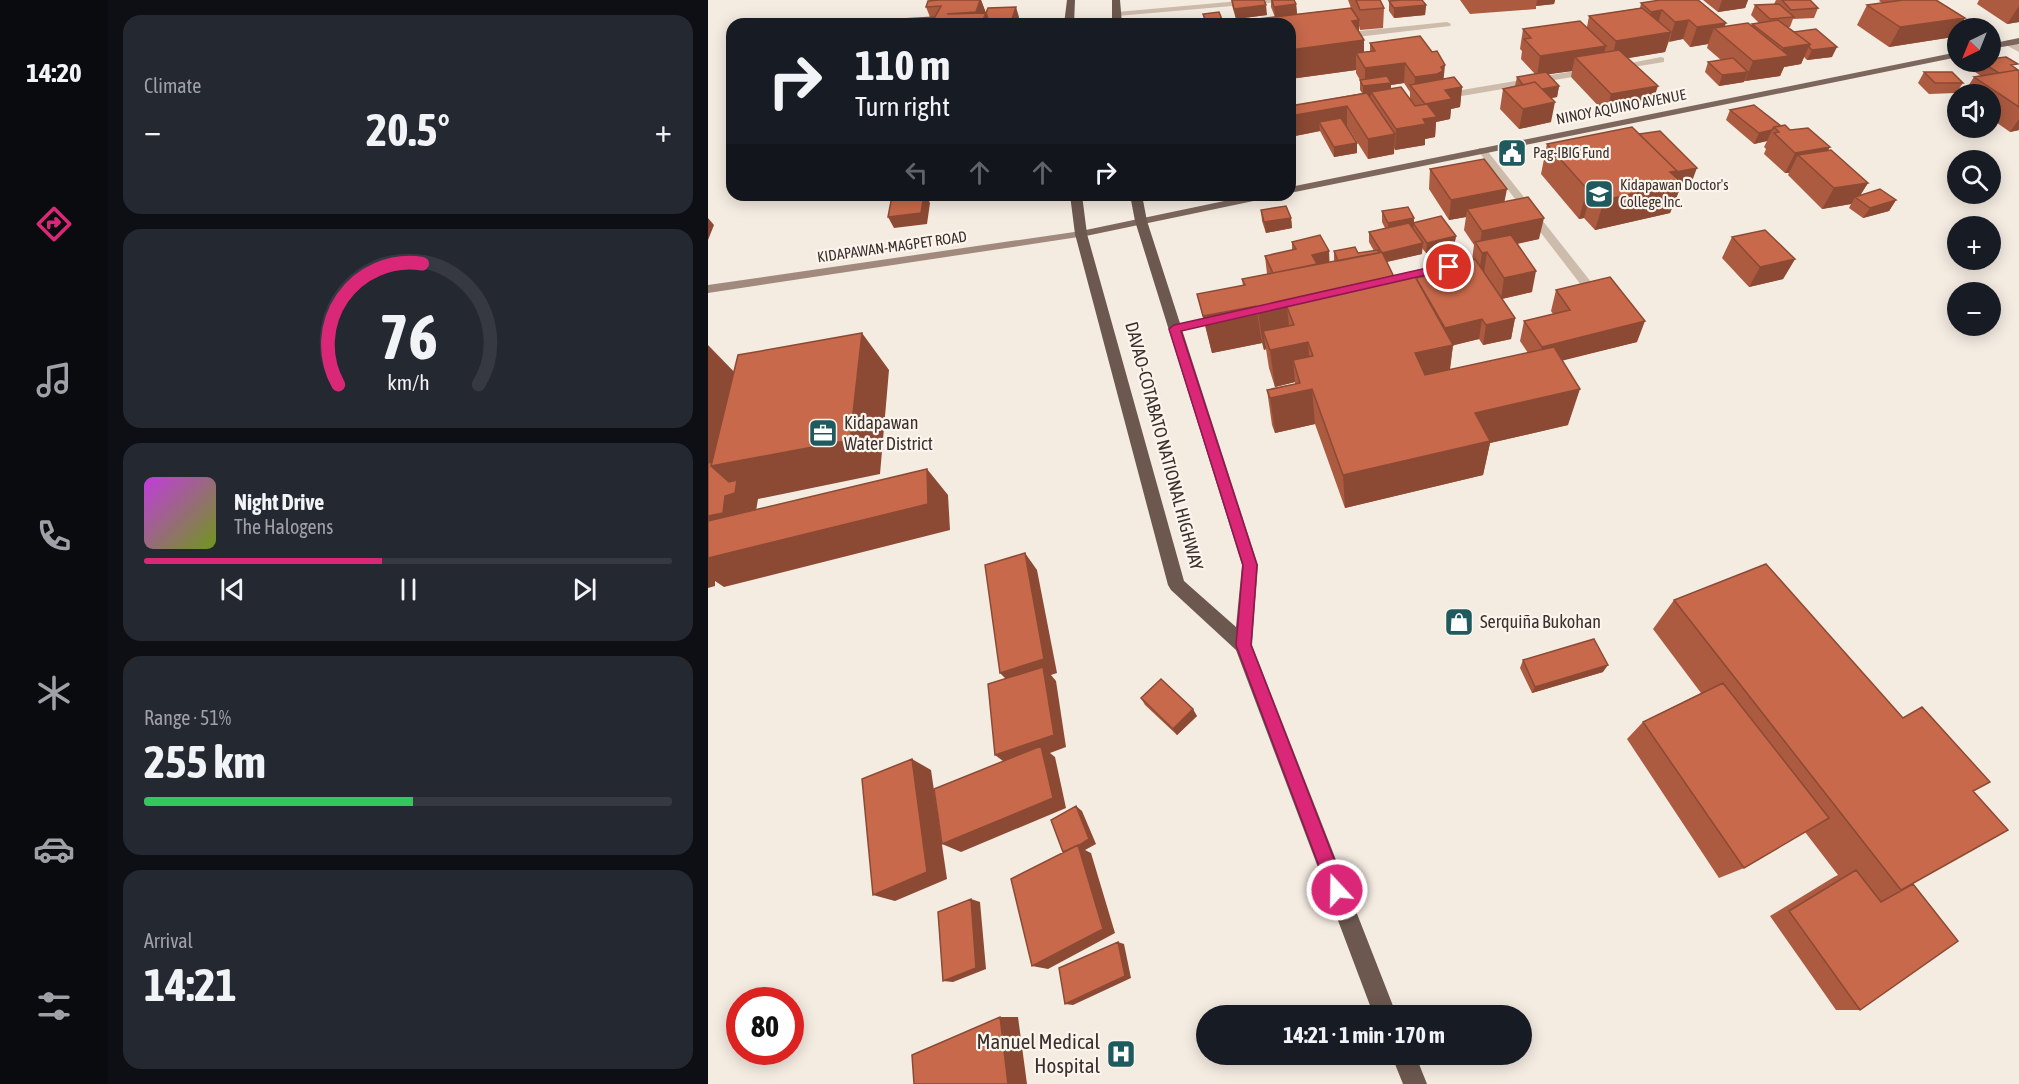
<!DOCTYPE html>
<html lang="en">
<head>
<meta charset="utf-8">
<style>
  :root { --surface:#171b24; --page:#242831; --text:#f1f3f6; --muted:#9ea1a6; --line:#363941; --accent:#db2777 }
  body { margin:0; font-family:"Asap Condensed",sans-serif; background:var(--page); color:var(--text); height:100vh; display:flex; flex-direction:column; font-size:22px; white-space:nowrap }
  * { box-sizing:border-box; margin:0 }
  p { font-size:20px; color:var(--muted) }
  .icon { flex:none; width:33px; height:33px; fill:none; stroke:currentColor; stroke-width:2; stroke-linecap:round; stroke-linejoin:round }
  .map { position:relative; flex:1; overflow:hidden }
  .details { display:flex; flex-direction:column; gap:15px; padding:15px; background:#0d0f14; width:600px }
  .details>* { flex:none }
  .hud { position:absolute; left:18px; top:18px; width:570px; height:183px; border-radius:18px; box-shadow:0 3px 15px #0003; background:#171b24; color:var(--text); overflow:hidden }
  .needle { width:39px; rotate:223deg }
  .fabs { position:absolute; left:1239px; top:18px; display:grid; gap:12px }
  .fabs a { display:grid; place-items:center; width:54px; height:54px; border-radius:50%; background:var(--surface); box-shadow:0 3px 15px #0003; font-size:30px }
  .speed { position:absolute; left:18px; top:987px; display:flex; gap:12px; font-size:30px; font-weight:700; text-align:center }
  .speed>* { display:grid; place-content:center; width:78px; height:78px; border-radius:50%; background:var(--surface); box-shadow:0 3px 15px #0003; line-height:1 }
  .speed .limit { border:9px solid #d22; background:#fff; color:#111 }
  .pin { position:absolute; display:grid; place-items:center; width:51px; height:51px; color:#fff; margin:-26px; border:3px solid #fff; border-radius:50%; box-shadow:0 2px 6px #0007 }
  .me { position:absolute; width:66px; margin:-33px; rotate:339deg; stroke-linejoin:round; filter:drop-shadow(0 0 4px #0008) }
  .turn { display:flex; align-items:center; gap:21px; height:126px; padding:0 30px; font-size:27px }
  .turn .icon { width:78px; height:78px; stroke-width:2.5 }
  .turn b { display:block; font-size:42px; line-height:51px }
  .lanes { display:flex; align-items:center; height:57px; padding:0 30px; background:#0003; justify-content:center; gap:30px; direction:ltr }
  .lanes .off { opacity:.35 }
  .big { font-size:45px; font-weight:700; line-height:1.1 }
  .details .tile { flex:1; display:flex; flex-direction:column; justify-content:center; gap:9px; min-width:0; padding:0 21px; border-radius:18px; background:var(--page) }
  .details .dial { align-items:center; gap:0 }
  .dial svg { height:156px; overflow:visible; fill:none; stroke:var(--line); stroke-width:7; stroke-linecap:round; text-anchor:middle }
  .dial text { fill:var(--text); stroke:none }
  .song { display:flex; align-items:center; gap:18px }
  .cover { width:72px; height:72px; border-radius:9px; background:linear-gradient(135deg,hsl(290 70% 55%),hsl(80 70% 35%)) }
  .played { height:6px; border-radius:3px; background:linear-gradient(90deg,var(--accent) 45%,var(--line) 45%) }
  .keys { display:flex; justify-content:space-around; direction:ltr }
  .heat { display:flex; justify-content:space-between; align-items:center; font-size:33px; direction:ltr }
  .charge { height:9px; border-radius:4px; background:linear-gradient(90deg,#34c759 51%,var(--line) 0) }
  .trip { position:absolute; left:488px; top:1005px; width:336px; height:60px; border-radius:30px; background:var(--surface); box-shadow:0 3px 15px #0003; font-weight:700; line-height:60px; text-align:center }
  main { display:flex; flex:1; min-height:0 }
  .tab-bar { display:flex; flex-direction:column; width:108px; justify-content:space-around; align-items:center; background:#090b0e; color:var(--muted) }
  .tab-bar .icon { width:42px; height:42px }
  .tab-bar .active { color:var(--accent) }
  .tab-bar b { font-size:27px; color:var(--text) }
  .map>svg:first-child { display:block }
</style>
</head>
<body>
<main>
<nav class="tab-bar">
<b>14:20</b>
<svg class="icon active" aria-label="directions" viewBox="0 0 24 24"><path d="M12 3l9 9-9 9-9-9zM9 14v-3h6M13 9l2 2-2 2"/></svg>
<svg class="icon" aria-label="music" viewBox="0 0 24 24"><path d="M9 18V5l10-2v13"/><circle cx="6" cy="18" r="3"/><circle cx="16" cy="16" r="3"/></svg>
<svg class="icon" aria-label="phone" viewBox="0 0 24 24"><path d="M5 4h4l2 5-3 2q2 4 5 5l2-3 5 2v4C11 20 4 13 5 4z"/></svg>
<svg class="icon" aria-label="climate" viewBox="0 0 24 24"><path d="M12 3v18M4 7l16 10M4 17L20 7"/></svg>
<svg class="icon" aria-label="car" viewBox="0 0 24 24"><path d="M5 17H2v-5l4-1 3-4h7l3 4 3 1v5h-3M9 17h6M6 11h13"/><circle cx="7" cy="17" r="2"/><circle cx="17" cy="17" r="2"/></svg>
<svg class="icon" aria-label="filters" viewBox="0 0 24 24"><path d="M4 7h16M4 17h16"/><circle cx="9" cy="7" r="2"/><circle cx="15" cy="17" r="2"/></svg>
</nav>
<section class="details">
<div class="tile"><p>Climate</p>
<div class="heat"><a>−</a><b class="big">20.5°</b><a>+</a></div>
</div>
<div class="tile dial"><svg viewBox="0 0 100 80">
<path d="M14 69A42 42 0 1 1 86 69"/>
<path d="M14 69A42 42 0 0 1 57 7" stroke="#db2777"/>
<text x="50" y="56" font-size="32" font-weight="700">76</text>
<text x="50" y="72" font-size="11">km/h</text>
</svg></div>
<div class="tile">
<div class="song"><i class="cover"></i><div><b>Night Drive</b><p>The Halogens</p></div></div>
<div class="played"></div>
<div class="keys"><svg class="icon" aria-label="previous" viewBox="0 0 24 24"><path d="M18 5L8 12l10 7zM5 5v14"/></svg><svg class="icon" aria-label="pause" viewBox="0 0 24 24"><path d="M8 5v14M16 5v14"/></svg><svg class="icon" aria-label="next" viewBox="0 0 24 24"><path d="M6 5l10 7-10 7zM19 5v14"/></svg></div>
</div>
<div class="tile"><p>Range · 51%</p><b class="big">255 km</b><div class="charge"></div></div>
<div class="tile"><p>Arrival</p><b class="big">14:21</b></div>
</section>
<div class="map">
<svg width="1311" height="1084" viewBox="0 0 1311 1084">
  <rect width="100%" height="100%" fill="#f4ebe1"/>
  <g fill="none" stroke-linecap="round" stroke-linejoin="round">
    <!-- service -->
    <path fill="#cdbbac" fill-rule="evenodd" d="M739 22 743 24 742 26 632 39 628 36 632 33Z
      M1301 40 1311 45V52L1298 45V41Z"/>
    <!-- minor -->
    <path fill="#cdbbac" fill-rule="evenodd" d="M543 0H574L570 2 409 16 405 14 409 12Z
      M953 57 956 58V62L907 70 903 67Z
      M884 68 888 71 887 73 736 99 731 96 736 93Z
      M771 148H777L891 292V298H883L771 152Z
      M740 263 746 267 744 270 668 287 662 283 668 279Z
      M513 314 517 315V321L467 333 461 329 463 326Z"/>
    <!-- secondary -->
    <path fill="#a18a7d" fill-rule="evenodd" d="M373 231 377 232V236L0 293V285Z"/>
    <!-- primary -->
    <path fill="#7d675c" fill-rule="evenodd" d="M1311 38V44L1282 49V44Z
      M1250 52V57L582 193V187Z
      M545 195H565L560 198 373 237 368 234 373 231Z"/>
    <!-- trunk -->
    <path fill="#6c584f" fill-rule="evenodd" d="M359 0H367L366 24H356Z
      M404 0H412L414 24H404Z
      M362 195H374L379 234 476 581 528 627 534 565 427 221 422 195H434L439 221 550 565 544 645 689 1016H666L528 650 463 590 460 585 367 234Z
      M683 1054H707L719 1084H695Z"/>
  </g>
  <!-- wall -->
  <path fill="#ac5a40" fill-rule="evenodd" d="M231 0H273L278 13 311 17 309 24H191L222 17 218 7Z
    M523 0 559 15 528 19 525 9Z
    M563 0H586L588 4 589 14 643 8 640 0H672L676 8 675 28 652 30 651 26V31L656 40V52L662 51V43L754 87 752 107 743 109 742 119 728 122 727 137 717 139V145L687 150 686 148V154L660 159 639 126 649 143V153L626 157 612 131 582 137V106L654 93 652 90V80L648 73V70L582 79V24H497L495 14 515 23 567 17 563 7ZM696 83 702 92V99L683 89V85Z
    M752 0H847L846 4 828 6V9L762 14Z
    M995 0H1040L1037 8 1010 12Z
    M1068 0H1102L1110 8 1106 18 1085 19 1082 27H1080L1124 57 1099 60 1096 57 1093 64 1076 67 1072 76 1037 81H1036V82L1011 86 997 72 1000 62 1013 60 999 48 1000 44 982 47 975 39 961 41 957 52 920 58 943 106 898 114 863 77 864 71 839 74 851 86 849 97 843 98V122L811 129 792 109 795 89 807 86 809 77 827 74 813 59 814 51 812 49 815 29 879 27 881 16 932 8 933 3 1016 26H1043L1044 24 1051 23 1043 15 1047 5 1066 4Z
    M1172 0H1228L1250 28V30L1245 37 1181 47 1149 25 1159 5 1174 3 1171 1Z
    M1271 0H1311V22L1299 24 1269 4Z
    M681 1 718 5 717 15 686 18 681 11Z
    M1269 62H1282L1307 67 1311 70V130L1302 132 1282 118V94H1255L1266 77 1273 76 1264 70Z
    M1216 72 1255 83 1248 93 1221 94 1210 83Z
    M1022 110 1073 126 1120 150 1160 183 1152 195 1188 200 1181 211 1155 218 1141 208 1143 204 1114 209 1080 175 1081 173H1077L1056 154 1058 149 1056 147 1059 141 1046 144 1018 120Z
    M839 144 981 189 971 191 962 213 887 230 876 218 871 219 833 174Z
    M722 169 796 202 831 239 809 244 824 292 794 299 807 318 803 339 775 345 771 339 745 345 742 370 820 353 812 341 816 321 845 314 843 311 848 290 929 342 854 360 860 425 782 443 775 475 637 508 607 424 567 433 564 425 559 390 587 384V382L567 387 561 368 558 349 556 350 554 343 504 353 489 294 535 286 534 279 559 274 557 256 584 250V242L621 262 626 261V251L650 253 666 251 661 242V232L677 228 674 222V211L706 218V223L748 236 746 246 718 253 714 248V254L679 262 687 279 708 278 739 271 740 265 764 260 766 245 756 230 758 217 741 220 721 189Z
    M553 210 583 218 584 228 558 233 554 221Z
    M1024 237 1087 259 1075 279 1041 287 1014 258Z
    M966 600 1195 718 1265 791 1205 884 1152 1010H1128L1062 916 1126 877 1130 875 1097 832 1036 868 1011 878 919 739 935 722 993 693 945 629Z
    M815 660 895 672 824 693 812 668Z
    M433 698 489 716 469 735 437 705Z"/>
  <!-- shaded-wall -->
  <path fill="#8c4a34" d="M272 0H273L282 24H243L239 14Z
    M829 0H847L846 4 828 6Z
    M1014 0H1040L1037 8 1010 12Z
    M588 4 589 14 567 17 566 7Z
    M558 5 559 15 528 19 526 9Z
    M718 5 717 15 686 18V8Z
    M1311 6V22L1299 24Z
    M308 7 311 17 309 24H306L304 19Z
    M954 10 948 30 938 31 943 12Z
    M1257 18 1245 37 1181 47 1192 27Z
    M651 20V41L656 40V67L648 53V70L582 79V50L644 21Z
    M981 20 975 39 961 42 967 22Z
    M1018 23 1014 34 1006 28 1000 44 982 47 989 27Z
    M963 32 957 52 903 61 908 41Z
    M1102 44 1093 64 1076 67 1072 76 1037 81 1045 61 1071 57 1075 48Z
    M898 46 893 66 867 57 864 71 829 76 832 56Z
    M1129 47 1124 57 1099 60 1104 50Z
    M697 63 696 83 683 85 682 93 663 92V96L655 97V86H657V68Z
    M737 65 735 85 706 90 707 77Z
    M1040 72 1036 82 1011 86 1014 75Z
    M851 86 849 97 820 102 822 91Z
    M950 86 943 106 898 114 903 94Z
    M754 87 752 107 743 109 742 119 728 122 727 137 717 139V145L687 150 688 129 717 104 737 90Z
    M847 102 843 122 811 129 815 109Z
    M639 106V126L611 122 612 131 582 137V116Z
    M1311 119V130L1302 132Z
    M1064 130 1059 141 1046 144 1051 133Z
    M687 134 686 154 660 159V139Z
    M649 143V153L626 157V147Z
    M1122 147 1111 168 1090 155 1081 173H1077L1087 153Z
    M989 168 981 189 971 191 962 213 887 230 896 200 962 172Z
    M1160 183 1150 199 1147 197 1143 204 1114 209 1126 188Z
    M884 188 876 218 871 219 879 189Z
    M799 189 795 209H759L758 217 741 220 743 200Z
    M216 195H218L222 203 219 224 186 228 180 217Z
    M1188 200 1181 211 1155 218 1162 208Z
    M0 218 6 225 0 240Z
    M583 218 584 228 558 233 556 222Z
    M706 218 705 229 680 233V223Z
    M836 218 831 239 773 251 771 249 774 231Z
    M748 236 746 246 718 253 719 243Z
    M715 243 714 254 673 263 674 253Z
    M621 251 622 272 611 275 604 255Z
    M779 252 776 273H771L774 253Z
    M1087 259 1075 279 1041 287 1052 267Z
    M828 271 824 292 793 299 796 278Z
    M548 306 554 343 504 353 495 316Z
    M579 307 583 344 555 331 558 349 556 350 550 313Z
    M807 318 803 339 775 345 778 325Z
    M774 319 771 339 743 346 745 345 740 382 704 390 707 353 735 348 737 328Z
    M937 321 929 342 829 367 834 347Z
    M154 333 181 370 172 474 50 499 48 511 219 469 240 495 242 530 16 587 7 581V586L0 588V345L34 380Z
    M600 342 603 379 585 360 587 382 567 387 562 350Z
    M604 389 607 424 567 433 562 398Z
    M872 389 860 425 782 443 775 475 637 508 635 475 767 413Z
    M317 553 329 570 349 673 343 675 348 681 358 747 342 753 347 757 358 808 253 852 234 844 303 767 287 755 306 687 292 673Z
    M900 665 895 672 824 693 827 687Z
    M485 709 489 716 469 735 465 729Z
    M204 759 223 770 239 879 187 901 165 895Z
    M368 806 374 811 388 844 377 850 383 853 407 933 340 969 324 966Z
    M263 899 272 902 278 969 245 982 235 981Z
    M410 942 416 944 423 978 365 1005 357 1004Z
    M292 1017H310L319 1084H300Z"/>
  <!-- building -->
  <path fill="#c8694b" stroke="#8c4a34" stroke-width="1.5" d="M231 0H272L268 12 239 14 278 13 273 24H223L233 6 218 7 220 1Z
    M524 0H556L558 5 526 9Z
    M564 0H586L588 4 566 7Z
    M648 0H672L676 8 652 10Z
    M694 0H714L718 5 686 8 681 1Z
    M952 0H990L1018 23 989 27 981 20 967 22 954 10 943 12 933 3Z
    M1074 0H1102L1110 8 1083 10Z
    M1195 0H1228L1257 18 1192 27 1159 5Z
    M1071 4 1086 17 1062 19 1047 5Z
    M308 7 304 19 281 21 278 13 280 8Z
    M643 8 651 20 644 21 656 40 582 50V24H508Z
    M934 8 963 32 908 41 881 16Z
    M511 12 515 22 499 24 495 14Z
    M227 17 223 24H191L194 19Z
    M1070 20 1102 44 1075 48 1044 24Z
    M872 21 898 46 832 56 816 39 823 38 815 29Z
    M1040 23 1081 56 1045 61 1006 28Z
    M1108 29 1129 47 1104 50 1101 47 1102 44 1086 32Z
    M712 36 724 52 729 51 737 65 733 67 735 71 729 74 707 77 697 63 657 68 648 53 667 51 662 43Z
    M911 50 950 86 903 94 867 57Z
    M1298 57 1310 64 1303 65 1311 71 1309 70 1291 73 1273 62H1282V59Z
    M1025 58 1040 72 1014 75 1000 62Z
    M1309 70 1311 71V107L1266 77Z
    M838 72 851 86 834 89 827 82 815 85 809 77Z
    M1216 72H1244L1255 83H1227Z
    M679 76 683 83 655 86 652 80Z
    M746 77 754 87 737 90 744 99 717 104 702 85Z
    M827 82 847 102 815 109 795 89Z
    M693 87 707 106 719 104 729 117 715 119 718 124 688 129 663 92Z
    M659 93 687 134 660 139 639 106 582 116V106Z
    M1046 105 1073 126 1066 127 1064 130 1051 133 1022 110Z
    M633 118 649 143 626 147 611 122Z
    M1077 125 1082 130 1100 128 1122 147 1087 153 1066 133 1071 132 1066 127Z
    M924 127 969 171 962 172 974 183 896 200 884 188 879 189 839 144Z
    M952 131 989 168 968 172 969 171 931 134Z
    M1123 150 1160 183 1126 188 1090 155Z
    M776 159 799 189 743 200 722 169Z
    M1172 189 1188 200 1162 208 1147 197Z
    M192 195H216L213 213 180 217 184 196Z
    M820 197 836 218 774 231 759 209Z
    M578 206 583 218 556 222 553 210Z
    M700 207 706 218 680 223 674 211Z
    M733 216 748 236 719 243 705 223Z
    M701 223 715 243 674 253 661 232Z
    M1057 230 1087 259 1052 267 1024 237Z
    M612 235 621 251 604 255 609 264 565 273 557 256 588 249 584 242Z
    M803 235 828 271 796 278 779 252 774 253 767 242Z
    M647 247 650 253 670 250 671 253 630 261 626 251Z
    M674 252 687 279 706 275 745 345 707 353 717 375 846 347 872 389 767 413 782 441 635 475 604 389 562 398 559 390 592 383 585 360 605 356 600 342 562 350 555 331 586 325 579 307 550 313 548 306 495 316 489 294 537 285 534 279Z
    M767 259 807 318 778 325 774 319 737 328 708 278 743 271 740 265Z
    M902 277 937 321 834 347 816 321 862 310 848 290Z
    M154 333 142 440 3 466 30 355Z
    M4 462 3 466 21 482 29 480 27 493 17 496 15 513 0 516V463Z
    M219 469 220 504 0 558V521Z
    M317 553 336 659 292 673 277 565Z
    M1058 564 1195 718 1214 707 1282 782 1265 791 1300 830 1193 890 966 600Z
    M886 639 900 665 827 687 815 660Z
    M335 667 346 735 287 755 280 684Z
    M453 679 485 709 465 729 433 698Z
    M1015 683 1121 818 1036 868 935 722Z
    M333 746 345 798 234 844 226 789Z
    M204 759 219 872 165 895 154 779Z
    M368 806 381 839 370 846V845L355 852 343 820Z
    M370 845 395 929 324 966 303 879Z
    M1148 870 1173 902 1205 884 1250 941 1152 1010 1081 911Z
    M263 899 268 968 235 981 230 912Z
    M410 942 417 976 357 1004 351 968Z
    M292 1017 300 1084H206L204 1055Z"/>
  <!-- route -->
  <path fill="#db2777" stroke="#8e194d" stroke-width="1.5" d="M741 263 746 267 744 269 473 331 549 565 543 645 638 890 635 896 629 898 623 896 620 890 528 645 535 565 461 329 466 325Z"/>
  <!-- icons -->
  <defs>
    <g id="civic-square" transform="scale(1.5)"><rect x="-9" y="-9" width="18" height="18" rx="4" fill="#1f5a5e" stroke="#fbf5ee"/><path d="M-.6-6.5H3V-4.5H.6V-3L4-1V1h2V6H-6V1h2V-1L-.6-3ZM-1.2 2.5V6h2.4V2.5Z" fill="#fff"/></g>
    <g id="university-square" transform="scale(1.5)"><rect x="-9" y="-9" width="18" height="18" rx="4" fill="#1f5a5e" stroke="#fbf5ee"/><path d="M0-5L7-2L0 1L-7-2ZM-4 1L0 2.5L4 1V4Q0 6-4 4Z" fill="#fff"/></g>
    <g id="office-square" transform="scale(1.5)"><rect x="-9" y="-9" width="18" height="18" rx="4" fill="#1f5a5e" stroke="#fbf5ee"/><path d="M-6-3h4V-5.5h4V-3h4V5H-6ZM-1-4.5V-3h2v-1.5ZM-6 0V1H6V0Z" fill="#fff"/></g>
    <g id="shop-square" transform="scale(1.5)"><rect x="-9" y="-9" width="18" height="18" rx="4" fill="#1f5a5e" stroke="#fbf5ee"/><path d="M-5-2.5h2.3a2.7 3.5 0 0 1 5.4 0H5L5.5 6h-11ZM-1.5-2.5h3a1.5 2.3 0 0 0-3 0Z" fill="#fff"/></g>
    <g id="hospital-square" transform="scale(1.5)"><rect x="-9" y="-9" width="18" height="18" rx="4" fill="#1f5a5e" stroke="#fbf5ee"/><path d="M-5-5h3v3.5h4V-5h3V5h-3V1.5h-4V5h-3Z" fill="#fff"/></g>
  </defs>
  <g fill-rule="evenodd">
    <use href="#civic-square" x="804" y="153"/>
    <use href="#university-square" x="891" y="194"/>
    <use href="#office-square" x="115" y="433"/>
    <use href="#shop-square" x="751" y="622"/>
    <use href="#hospital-square" x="413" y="1054"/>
  </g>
  <g text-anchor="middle" stroke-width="4.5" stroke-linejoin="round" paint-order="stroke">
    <!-- far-street labels -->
    <g font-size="15" fill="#3b302b" stroke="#fbf5ee">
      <text transform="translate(913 107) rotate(-11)" y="5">NINOY AQUINO AVENUE</text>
      <text transform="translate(184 247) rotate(-8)" y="5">KIDAPAWAN-MAGPET ROAD</text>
    </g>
    <!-- far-poi labels -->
    <g font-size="15" fill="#3b302b" stroke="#fbf5ee" text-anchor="start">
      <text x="825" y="158">Pag-IBIG Fund</text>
      <text x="912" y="190">Kidapawan Doctor's<tspan x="912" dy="17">College Inc.</tspan></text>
    </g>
    <!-- poi labels -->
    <g font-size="18" fill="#3b302b" stroke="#fbf5ee" text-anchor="start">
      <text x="136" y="429">Kidapawan<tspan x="136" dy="21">Water District</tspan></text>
      <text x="772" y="628">Serquiña Bukohan</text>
    </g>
    <!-- street labels -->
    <g font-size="18" fill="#3b302b" stroke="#fbf5ee">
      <text transform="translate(456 446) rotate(75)" y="6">DAVAO-COTABATO NATIONAL HIGHWAY</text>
    </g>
    <!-- near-poi labels -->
    <g font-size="21" fill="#3b302b" stroke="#fbf5ee" text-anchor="end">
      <text x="392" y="1049">Manuel Medical<tspan x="392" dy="24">Hospital</tspan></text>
    </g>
  </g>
</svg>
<div class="fabs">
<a><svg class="needle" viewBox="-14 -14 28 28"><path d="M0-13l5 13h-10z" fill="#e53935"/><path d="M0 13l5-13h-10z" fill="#9ea1a6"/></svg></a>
<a><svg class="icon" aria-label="sound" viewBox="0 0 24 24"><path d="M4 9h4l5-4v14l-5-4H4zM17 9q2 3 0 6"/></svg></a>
<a><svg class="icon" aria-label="search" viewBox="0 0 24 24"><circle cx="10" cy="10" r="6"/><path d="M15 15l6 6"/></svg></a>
<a>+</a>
<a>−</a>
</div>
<div class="speed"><div class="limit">80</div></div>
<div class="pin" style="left:741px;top:267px;background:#d93025"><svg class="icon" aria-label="arrive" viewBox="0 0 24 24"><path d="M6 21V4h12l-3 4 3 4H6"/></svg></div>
<svg class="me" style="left:629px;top:890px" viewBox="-20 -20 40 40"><circle r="17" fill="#db2777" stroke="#fff" stroke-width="3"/><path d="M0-11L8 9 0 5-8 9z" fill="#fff"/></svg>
<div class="trip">14:21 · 1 min · 170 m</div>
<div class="hud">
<div class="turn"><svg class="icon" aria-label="right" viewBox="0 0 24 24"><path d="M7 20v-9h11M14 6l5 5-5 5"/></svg><div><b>110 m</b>Turn right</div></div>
<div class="lanes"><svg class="icon off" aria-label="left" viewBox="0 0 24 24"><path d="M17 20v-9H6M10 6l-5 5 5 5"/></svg><svg class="icon off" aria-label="ahead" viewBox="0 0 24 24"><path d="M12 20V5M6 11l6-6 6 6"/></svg><svg class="icon off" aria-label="ahead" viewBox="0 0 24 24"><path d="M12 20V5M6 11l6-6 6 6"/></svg><svg class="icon" aria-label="right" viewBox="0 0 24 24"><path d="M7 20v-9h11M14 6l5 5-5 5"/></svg></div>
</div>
</div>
</main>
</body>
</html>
